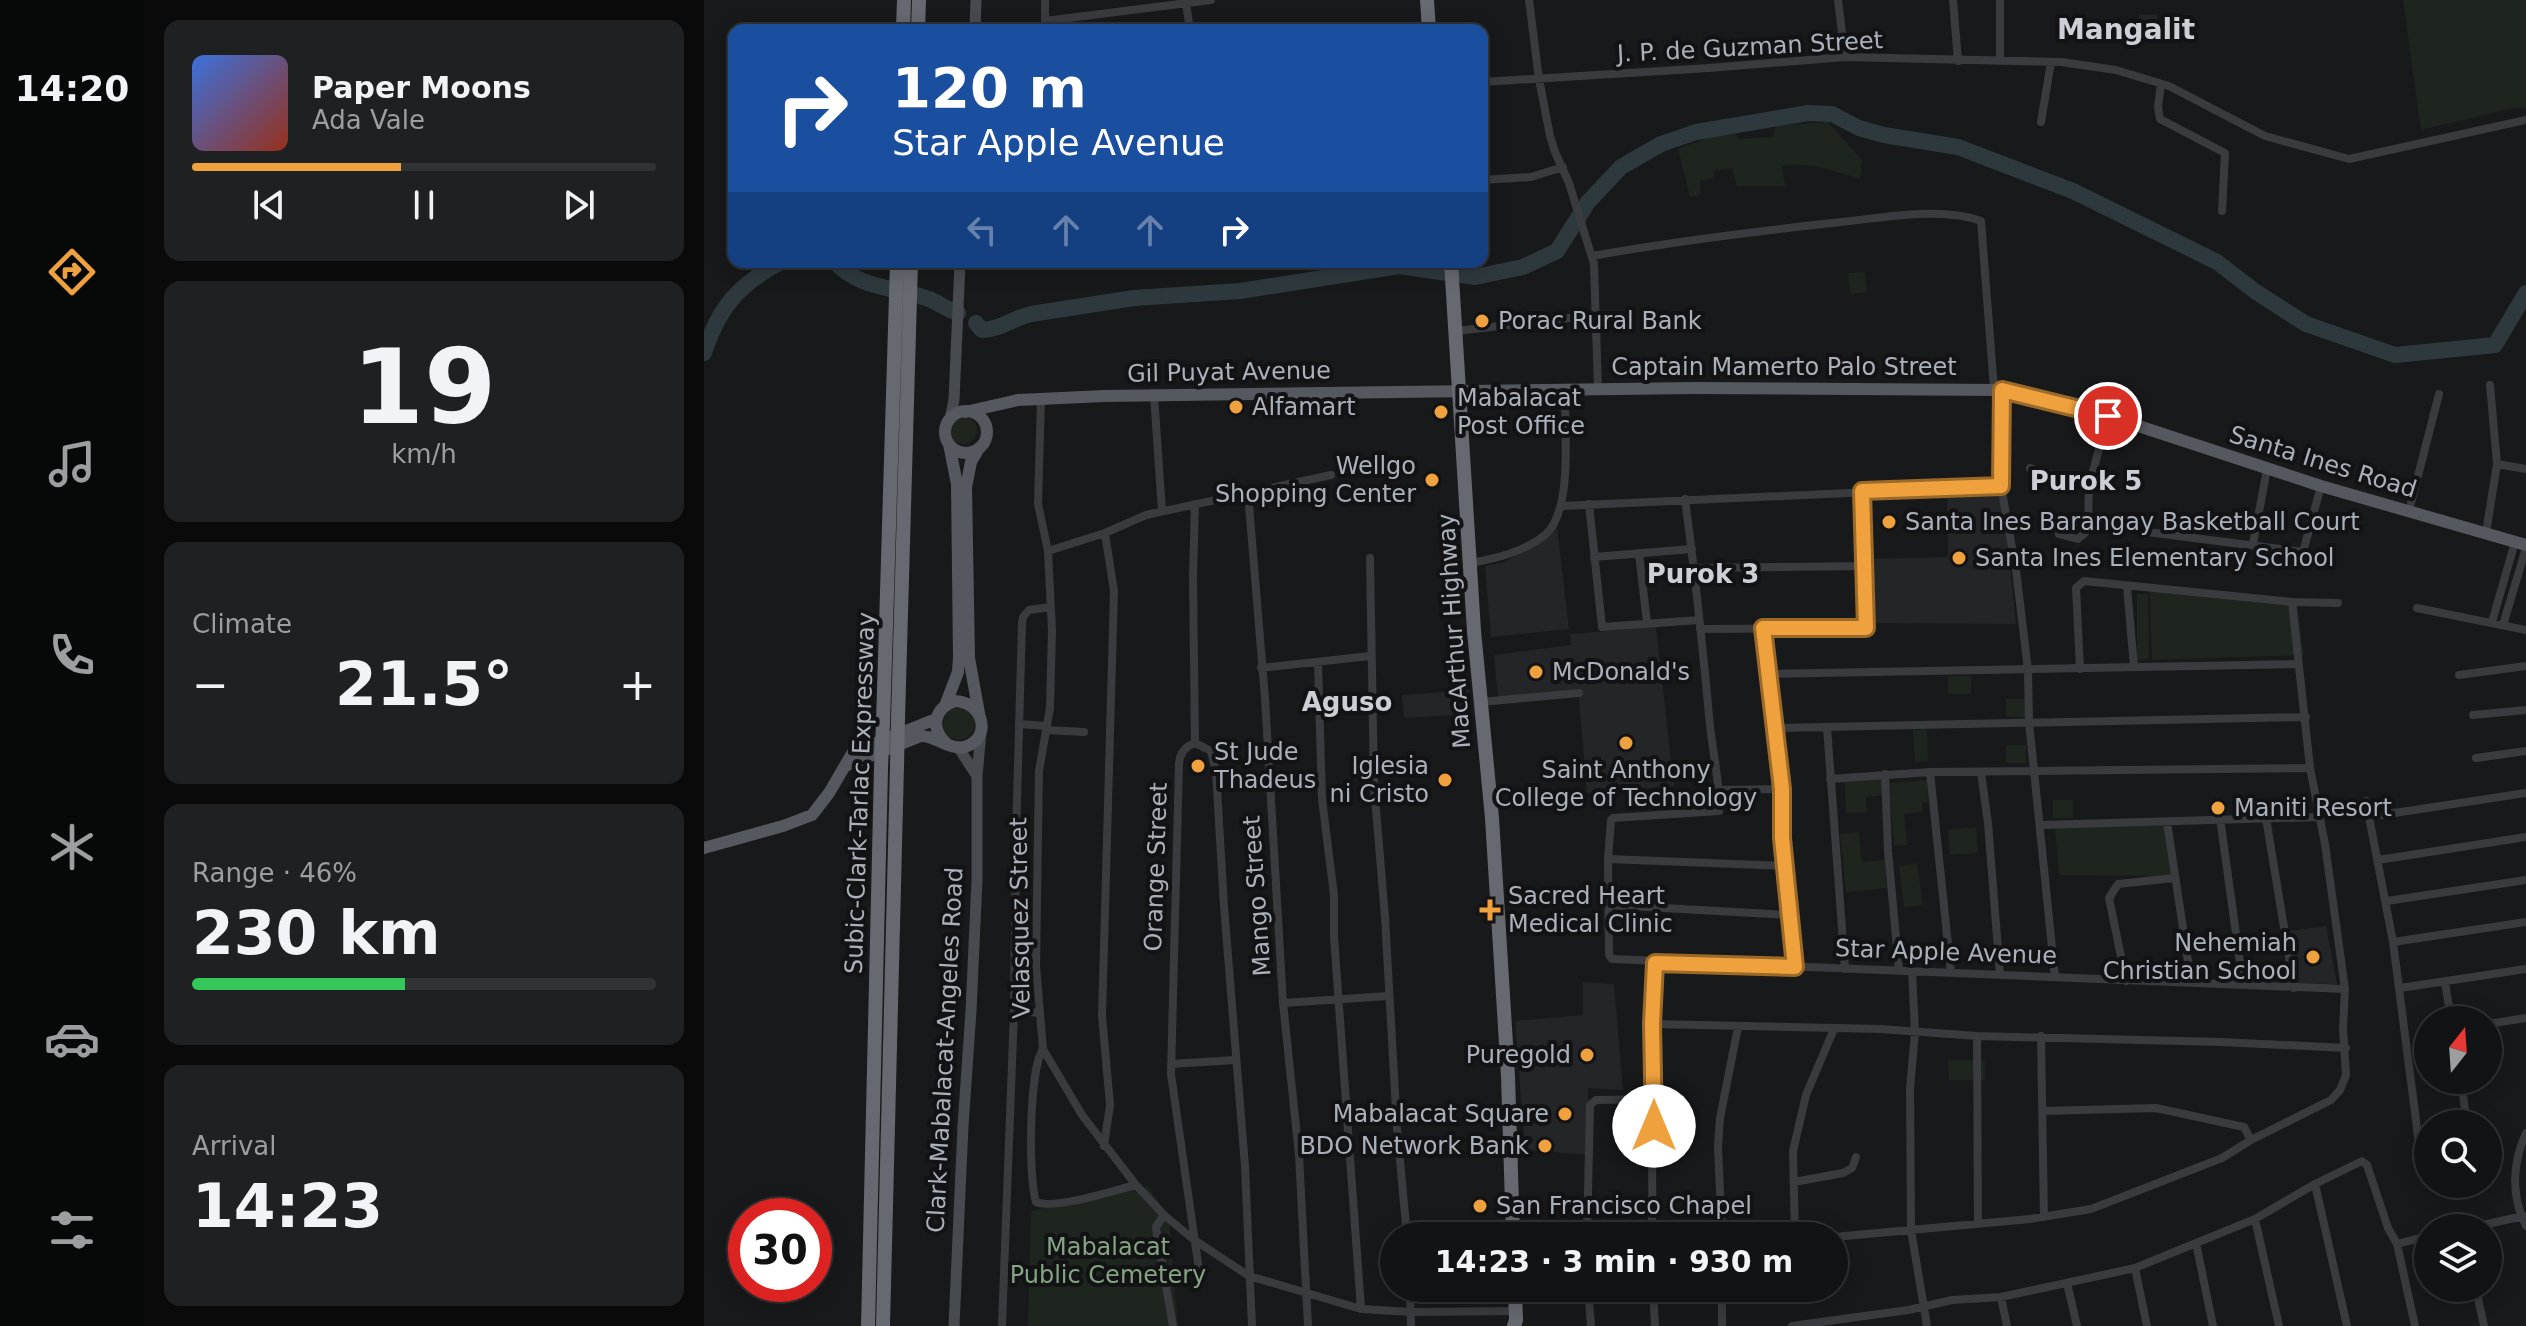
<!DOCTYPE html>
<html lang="en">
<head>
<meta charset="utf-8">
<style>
  :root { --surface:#121314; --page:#1f2022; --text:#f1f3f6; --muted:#9c9ea0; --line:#313234; --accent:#eea13d }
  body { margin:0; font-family:"DejaVu Sans",sans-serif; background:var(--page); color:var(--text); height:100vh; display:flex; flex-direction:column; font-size:30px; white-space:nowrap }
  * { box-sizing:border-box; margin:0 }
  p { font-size:26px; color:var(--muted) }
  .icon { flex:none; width:44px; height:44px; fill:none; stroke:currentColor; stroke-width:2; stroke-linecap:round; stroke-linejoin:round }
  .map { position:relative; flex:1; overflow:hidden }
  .drawer { display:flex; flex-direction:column; gap:20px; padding:20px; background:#0a0a0b; width:560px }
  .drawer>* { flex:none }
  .hud { position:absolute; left:24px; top:24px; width:760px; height:244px; border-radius:16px; box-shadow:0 4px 20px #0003,0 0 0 2px var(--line); background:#1a4fa0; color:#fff; overflow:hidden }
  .needle { width:52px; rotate:17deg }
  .buttons { position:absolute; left:1710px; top:1006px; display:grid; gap:16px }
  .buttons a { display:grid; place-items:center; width:88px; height:88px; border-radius:50%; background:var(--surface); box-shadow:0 4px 20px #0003,0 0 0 2px var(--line); font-size:40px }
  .speed { position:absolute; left:24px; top:1198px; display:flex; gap:16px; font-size:40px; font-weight:700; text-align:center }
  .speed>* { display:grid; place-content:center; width:104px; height:104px; border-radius:50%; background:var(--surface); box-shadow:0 4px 20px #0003,0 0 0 2px var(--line); line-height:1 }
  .speed .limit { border:12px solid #d22; background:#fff; color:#111 }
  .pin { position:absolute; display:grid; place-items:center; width:68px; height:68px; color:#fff; margin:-34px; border:4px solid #fff; border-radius:50%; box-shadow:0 2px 8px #0007 }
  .me { position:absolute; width:88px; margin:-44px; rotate:0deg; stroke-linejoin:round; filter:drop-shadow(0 0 6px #0008) }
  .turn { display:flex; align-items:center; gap:28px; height:168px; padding:0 32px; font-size:36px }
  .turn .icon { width:104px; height:104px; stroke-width:2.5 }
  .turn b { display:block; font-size:56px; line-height:68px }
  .lanes { display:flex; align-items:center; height:76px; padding:0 32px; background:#0003; justify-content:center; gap:40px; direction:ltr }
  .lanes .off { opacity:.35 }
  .big { font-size:60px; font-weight:700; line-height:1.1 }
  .drawer .widget { flex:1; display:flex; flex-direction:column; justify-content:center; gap:12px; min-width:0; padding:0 28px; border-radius:16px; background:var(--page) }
  .drawer .dial { align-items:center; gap:0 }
  .dial b { font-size:104px; line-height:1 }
  .song { display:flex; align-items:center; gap:24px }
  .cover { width:96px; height:96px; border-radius:12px; background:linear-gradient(135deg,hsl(220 70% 55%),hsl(10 70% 35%)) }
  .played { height:8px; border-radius:4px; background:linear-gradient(90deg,var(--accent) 45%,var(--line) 45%) }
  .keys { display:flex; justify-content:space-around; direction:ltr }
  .heat { display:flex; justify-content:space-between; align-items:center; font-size:44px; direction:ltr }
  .charge { height:12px; border-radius:6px; background:linear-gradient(90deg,#34c759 46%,var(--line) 0) }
  .trip { position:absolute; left:676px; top:1222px; width:468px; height:80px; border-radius:40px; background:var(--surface); box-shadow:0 4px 20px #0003,0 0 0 2px var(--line); font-weight:700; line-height:80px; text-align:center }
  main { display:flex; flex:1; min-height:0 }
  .menu { display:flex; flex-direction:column; width:144px; justify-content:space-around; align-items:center; background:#070808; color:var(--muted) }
  .menu .icon { width:56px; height:56px }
  .menu .current { color:var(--accent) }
  .menu b { font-size:36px; color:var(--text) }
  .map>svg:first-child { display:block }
</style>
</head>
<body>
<main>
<nav class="menu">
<b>14:20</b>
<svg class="icon current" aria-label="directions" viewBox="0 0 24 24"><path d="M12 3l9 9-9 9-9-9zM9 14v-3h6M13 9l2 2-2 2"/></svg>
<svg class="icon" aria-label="music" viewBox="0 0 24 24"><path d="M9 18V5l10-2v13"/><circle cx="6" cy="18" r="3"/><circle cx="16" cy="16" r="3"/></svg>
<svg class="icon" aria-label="phone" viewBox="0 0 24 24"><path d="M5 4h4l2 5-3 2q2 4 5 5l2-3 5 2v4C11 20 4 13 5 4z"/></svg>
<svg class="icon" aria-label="climate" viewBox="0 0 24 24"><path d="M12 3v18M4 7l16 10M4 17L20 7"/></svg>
<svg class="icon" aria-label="car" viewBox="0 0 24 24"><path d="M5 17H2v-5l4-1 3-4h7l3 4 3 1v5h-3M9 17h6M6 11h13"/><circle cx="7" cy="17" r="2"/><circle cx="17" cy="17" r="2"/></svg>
<svg class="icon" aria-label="filters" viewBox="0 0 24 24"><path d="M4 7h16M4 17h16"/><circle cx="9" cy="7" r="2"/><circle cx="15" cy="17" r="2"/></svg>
</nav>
<section class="drawer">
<div class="widget">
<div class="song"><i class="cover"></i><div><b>Paper Moons</b><p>Ada Vale</p></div></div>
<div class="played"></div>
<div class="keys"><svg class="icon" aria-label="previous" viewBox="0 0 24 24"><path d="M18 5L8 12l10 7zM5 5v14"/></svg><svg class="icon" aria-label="pause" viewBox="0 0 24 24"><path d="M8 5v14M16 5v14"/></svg><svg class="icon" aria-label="next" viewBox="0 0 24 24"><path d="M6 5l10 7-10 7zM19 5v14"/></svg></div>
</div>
<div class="widget dial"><b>19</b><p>km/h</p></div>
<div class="widget"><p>Climate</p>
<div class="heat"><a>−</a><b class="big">21.5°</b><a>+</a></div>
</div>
<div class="widget"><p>Range · 46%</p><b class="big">230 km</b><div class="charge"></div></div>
<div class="widget"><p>Arrival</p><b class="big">14:23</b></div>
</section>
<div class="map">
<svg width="1822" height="1326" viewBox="0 0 1822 1326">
  <rect width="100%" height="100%" fill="#18191a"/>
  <!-- built -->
  <path fill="#242527" d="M1435 15H1453L1452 40 1434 39Z
    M1298 491 1312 624 1166 623 1165 559 1244 557 1243 494Z
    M853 527 865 629 787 637 781 566 800 562 831 546Z
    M952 627 970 786 883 793 874 689 794 699 790 655 867 645 866 634Z
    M765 690 766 714 700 718 698 695Z
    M1622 926 1633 984 1593 983 1585 931Z
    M879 982 910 984 919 1090 884 1088V1155L821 1150 811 1021 879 1015Z"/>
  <!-- green -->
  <path fill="#1e251f" d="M1699 0H1822V108H1809L1717 130Z
    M1124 122 1158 160 1156 179C1130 171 1106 161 1078 166L1081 186H1033L1028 168 1009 171 1010 178 996 181 997 195 986 197 974 149 1028 129 1035 139 1069 137 1072 126Z
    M1161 272 1163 292 1146 294 1144 273Z
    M245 430a14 14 0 1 1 28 0a14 14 0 1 1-28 0Z
    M1446 591 1593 604 1600 655 1448 660Z
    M1433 594H1444L1445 659 1433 660Z
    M1244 676H1267V694H1244Z
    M1302 699H1322V717H1302Z
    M239 724a16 16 0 1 1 32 0a16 16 0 1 1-32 0Z
    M1209 730H1223L1224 761 1211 762Z
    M1302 745H1322V763H1302Z
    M1179 779 1180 795 1162 797 1163 812 1142 813 1141 781Z
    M1223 780 1224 802 1218 803V812L1200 814 1203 845 1190 846 1185 783Z
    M1349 800H1369V818H1349Z
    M1467 825 1474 876 1355 875 1351 828Z
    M1272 827 1274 853 1246 855 1244 830Z
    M1155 832 1158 862 1181 860 1183 888 1142 892 1136 834Z
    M1213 863 1219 905 1200 907 1195 866Z
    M1244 1060H1281V1080H1245Z
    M444 1186 465 1218 474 1326H324L327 1211Z"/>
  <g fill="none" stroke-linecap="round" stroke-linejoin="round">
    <!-- river -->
    <path stroke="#2e393e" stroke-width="16" d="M131 262C155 289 192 287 225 299 235 303 244 310 254 313
      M272 323 278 330C296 330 309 318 327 314L430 298 536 291 695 266 771 277 819 267 853 251 884 202 917 167 957 144 992 132 1104 113 1128 114 1155 128 1180 135 1254 147 1369 191 1513 262 1552 292 1602 324 1691 355 1791 345 1822 293
      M0 353C15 307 35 284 77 262"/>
    <!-- street -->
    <path stroke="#393b3f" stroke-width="8" d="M825 0 835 79 846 136 851 152 865 183 890 264 894 390
      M1134 0 1141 57
      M1249 0 1254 61
      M1296 1V60
      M482 3 486 30
      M341 21 507 0
      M341 30V0
      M778 82 1005 68 1141 57 1357 62 1412 70 1465 86 1561 136 1645 159 1822 120
      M1457 84 1454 107 1456 119 1521 153 1518 211
      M1337 122 1347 62
      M778 180 827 177 859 167
      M888 256C971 241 1054 231 1137 222 1178 218 1239 206 1277 221L1290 389
      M752 331 892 315
      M1298 390 1297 486 1312 570 1324 670 1325 722 1351 977
      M450 395 458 511
      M337 398 334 504 344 551 348 630 346 708 335 771 332 965 339 1049 378 1115 432 1185 460 1215 489 1239 545 1276 657 1309 707 1312 812 1311
      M1793 464 1822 469
      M1326 468 1385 486
      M544 493 561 698 579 1003 595 1155 604 1326
      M981 499C991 574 999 650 1006 726 1009 754 1016 782 1015 811L909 818 907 820 904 859 905 955 908 959 1641 989
      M491 504 489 575 491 743
      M885 504 898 627 995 620
      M858 506 1297 486
      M1705 511 1735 394
      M1360 516 1355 534 1374 539 1381 533 1384 524 1385 486 1404 416
      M1443 532 1599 552 1617 486
      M1782 533 1793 464 1786 385
      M1549 544 1563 469
      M344 551 401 533 442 515 627 475
      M935 554 943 623
      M890 557 988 549
      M666 558 670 785 681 917 693 1128 703 1236
      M767 563C793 558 820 552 841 535 870 510 860 427 861 390
      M991 568 1161 566
      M1423 587 1430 667
      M1713 608 1822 630
      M1788 622 1811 542
      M1799 625 1822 548
      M1059 628 1078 789V838L1091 967
      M996 629 1162 628 1158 491
      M614 662 618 799 630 895V937L657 1309
      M557 668 666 656
      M1376 669 1372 588 1380 581 1588 602 1634 603
      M1064 674 1593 664
      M1755 675 1822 666
      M777 702 875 693
      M1769 715 1822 710
      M315 724 343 726
      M1123 727 1141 969
      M1069 728 1602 717
      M342 730 380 732
      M491 743 507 751 512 772 520 906 541 1166 548 1326
      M491 743C482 746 476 753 475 763L467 1074 496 1277
      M1772 758 1822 751
      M1226 772 1247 973
      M1277 772 1284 823 1296 975
      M1181 774 1184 851 1195 970
      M1126 779 1226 772 1606 768
      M1016 790 1078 789
      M1662 801 1689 942 1718 1167 1724 1172
      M1664 817 1822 793
      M1516 818 1539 984
      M1562 818 1590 988
      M1463 822 1487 981
      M1337 825 1614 817
      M904 859 1080 866
      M1674 860 1822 837
      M1683 901 1822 880
      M906 905 1086 915
      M1689 942 1822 922
      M1208 971 1211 1032 1206 1089 1207 1230 1223 1326
      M1422 981 1405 898 1414 884 1470 878
      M1741 982 1747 1020
      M1696 988 1822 969
      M579 1003 685 996
      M310 1010 335 1013
      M948 1024 1177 1029 1273 1036 1517 1042 1642 1048
      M1784 1024 1822 1018
      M1273 1036 1274 1223
      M1337 1036 1340 1217
      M339 1049C325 1069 324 1177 332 1202 351 1210 410 1190 432 1185
      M467 1064 531 1060
      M1757 1080 1763 1124
      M1339 1111 1452 1108 1540 1127 1547 1140
      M1822 1133C1808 1164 1807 1197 1822 1226
      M400 1146 406 1105 398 1016 410 591 401 533
      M1090 1182 1139 1173 1148 1168 1152 1157
      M1611 1184 1643 1326
      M460 1215 452 1227 453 1235 469 1326
      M1551 1219 1575 1326
      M1766 1228 1819 1216
      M883 1236 886 1105 892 1100 950 1099
      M948 1236C949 1145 946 1054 951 963
      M1018 1236 1014 1147 1016 1118 1034 1027
      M1091 1236 1089 1151 1102 1095 1130 1029
      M1130 1237 1326 1219 1387 1209 1518 1158 1547 1140 1627 1100 1636 1090 1642 1075 1639 1028 1641 989 1621 844 1606 768 1588 602
      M1492 1243 1509 1326
      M1693 1244 1724 1236
      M1431 1268 1443 1326
      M1363 1283 1373 1326
      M706 1288 707 1326
      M884 1288 887 1326
      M949 1288 951 1326
      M1773 1294 1780 1326
      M1297 1297 1303 1326
      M298 1326 310 1010 312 836 318 623 319 617 325 610 347 607
      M1018 1326V1288
      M1088 1326 1204 1310 1248 1300 1297 1297 1431 1268 1551 1219 1611 1184 1658 1161 1663 1165 1684 1228 1693 1244 1711 1326"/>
    <!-- secondary -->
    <path stroke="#474a4f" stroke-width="11" d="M271 30 272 0
      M246 419 250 400 256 262
      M254 747 273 776
      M250 1326 259 1126 267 1011 273 880V776L277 732"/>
    <!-- primary -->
    <path stroke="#55585e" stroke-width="12" d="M241 432a21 21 0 1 1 42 0a21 21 0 1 1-42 0Z
      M261 412 314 400 400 396 991 388 1295 390 1351 401 1404 416 1617 486 1822 545
      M241 706 254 672 255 657 253 484 245 444
      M275 713 265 658 262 487 267 462 275 448
      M141 766 217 736C232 736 245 750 260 747 288 740 281 702 251 701 230 708 226 728 242 743
      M0 848 79 826 108 815 125 793 149 752 232 719"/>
    <!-- highway -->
    <path stroke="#666970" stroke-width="14" d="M723 0 725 30
      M199 30 200 0
      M214 30 215 0
      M747 262 770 631 788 818 804 1076 809 1236
      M194 719 207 262
      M179 724 193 262
      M164 1326 177 769
      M179 1326 193 766
      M810 1326 812 1320 811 1288"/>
    <!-- highway-bridge -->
    <path stroke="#666970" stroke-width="14" d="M193 766 194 719
      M177 769 179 724"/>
  </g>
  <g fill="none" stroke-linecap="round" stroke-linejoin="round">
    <!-- route casing -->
    <g stroke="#9b6928" stroke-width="20">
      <path id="route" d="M950 1126 948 1024 951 963 1091 967 1078 838V789L1059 628H1162L1158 491 1297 486 1298 390 1404 416"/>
    </g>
    <!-- route -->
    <use href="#route" stroke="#eea13d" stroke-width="14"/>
  </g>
  <!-- markers -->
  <g fill="#eea13d" stroke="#131315" stroke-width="3">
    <circle cx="778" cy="321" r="8"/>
    <circle cx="532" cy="407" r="8"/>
    <circle cx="737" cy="412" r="8"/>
    <circle cx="728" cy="480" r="8"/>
    <circle cx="1185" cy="522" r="8"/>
    <circle cx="1255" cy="558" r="8"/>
    <circle cx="832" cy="672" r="8"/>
    <circle cx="922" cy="743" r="8"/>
    <circle cx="494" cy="766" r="8"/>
    <circle cx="741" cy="780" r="8"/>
    <circle cx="1514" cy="808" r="8"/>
    <path d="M782 898h8v8h8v8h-8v8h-8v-8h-8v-8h8z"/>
    <circle cx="1609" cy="957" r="8"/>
    <circle cx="883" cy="1055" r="8"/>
    <circle cx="861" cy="1114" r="8"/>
    <circle cx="841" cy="1146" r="8"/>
    <circle cx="776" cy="1206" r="8"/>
  </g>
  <g text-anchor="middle" stroke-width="8" stroke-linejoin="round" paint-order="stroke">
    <!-- street labels -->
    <g font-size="24" fill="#abb1ba" stroke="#131315">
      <text transform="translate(1046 47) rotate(-3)" y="8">J. P. de Guzman Street</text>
      <text x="1080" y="375">Captain Mamerto Palo Street</text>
      <text transform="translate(525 372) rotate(-1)" y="8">Gil Puyat Avenue</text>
      <text transform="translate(1619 462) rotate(17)" y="8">Santa Ines Road</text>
      <text transform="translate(750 631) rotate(-94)" y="8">MacArthur Highway</text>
      <text transform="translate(156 793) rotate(-88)" y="8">Subic-Clark-Tarlac Expressway</text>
      <text transform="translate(452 867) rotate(-88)" y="8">Orange Street</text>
      <text transform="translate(553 896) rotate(-94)" y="8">Mango Street</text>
      <text transform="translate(316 918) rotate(-91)" y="8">Velasquez Street</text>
      <text transform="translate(1242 952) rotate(2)" y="8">Star Apple Avenue</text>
      <text transform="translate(241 1050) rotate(-87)" y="8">Clark-Mabalacat-Angeles Road</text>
    </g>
    <!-- poi labels -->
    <g font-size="24" fill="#abb1ba" stroke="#131315" text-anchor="start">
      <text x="794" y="329">Porac Rural Bank</text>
      <text x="753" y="406">Mabalacat<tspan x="753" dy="28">Post Office</tspan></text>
      <text x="548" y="415">Alfamart</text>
      <text x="712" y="474" text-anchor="end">Wellgo<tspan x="712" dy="28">Shopping Center</tspan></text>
      <text x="1201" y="530">Santa Ines Barangay Basketball Court</text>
      <text x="1271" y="566">Santa Ines Elementary School</text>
      <text x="848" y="680">McDonald's</text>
      <text x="510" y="760">St Jude<tspan x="510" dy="28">Thadeus</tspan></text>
      <text x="725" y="774" text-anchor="end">Iglesia<tspan x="725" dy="28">ni Cristo</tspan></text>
      <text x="922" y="778" text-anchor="middle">Saint Anthony<tspan x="922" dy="28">College of Technology</tspan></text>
      <text x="1530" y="816">Maniti Resort</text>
      <text x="804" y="904">Sacred Heart<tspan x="804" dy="28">Medical Clinic</tspan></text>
      <text x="1593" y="951" text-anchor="end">Nehemiah<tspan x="1593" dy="28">Christian School</tspan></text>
      <text x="867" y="1063" text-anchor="end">Puregold</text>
      <text x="845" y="1122" text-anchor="end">Mabalacat Square</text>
      <text x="825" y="1154" text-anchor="end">BDO Network Bank</text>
      <text x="792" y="1214">San Francisco Chapel</text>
    </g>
    <!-- park labels -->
    <g font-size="24" fill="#84a483" stroke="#131315">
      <text x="404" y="1255">Mabalacat<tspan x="404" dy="28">Public Cemetery</tspan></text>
    </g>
    <!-- neighbourhood labels -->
    <g font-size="26" font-weight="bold" fill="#ccd0d6" stroke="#131315">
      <text x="1382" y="490">Purok 5</text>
      <text x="999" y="583">Purok 3</text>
      <text x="643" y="711">Aguso</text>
    </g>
    <!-- quarter labels -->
    <g font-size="28" font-weight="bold" fill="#ccd0d6" stroke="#131315">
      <text x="1422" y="39">Mangalit</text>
    </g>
  </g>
</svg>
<div class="buttons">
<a><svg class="needle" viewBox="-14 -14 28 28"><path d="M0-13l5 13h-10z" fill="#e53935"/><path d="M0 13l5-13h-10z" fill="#9c9ea0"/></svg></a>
<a><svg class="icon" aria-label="search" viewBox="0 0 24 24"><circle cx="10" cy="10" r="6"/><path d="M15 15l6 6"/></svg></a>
<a><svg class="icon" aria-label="layers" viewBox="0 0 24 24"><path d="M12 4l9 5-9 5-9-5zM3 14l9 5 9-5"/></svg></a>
</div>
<div class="speed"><div class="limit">30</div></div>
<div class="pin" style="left:1404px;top:416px;background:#d93025"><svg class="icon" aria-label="arrive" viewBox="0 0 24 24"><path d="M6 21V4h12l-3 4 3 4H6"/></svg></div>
<svg class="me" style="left:950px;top:1126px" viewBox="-20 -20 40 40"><circle r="19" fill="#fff"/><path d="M0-13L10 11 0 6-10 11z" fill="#eea13d"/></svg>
<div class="trip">14:23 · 3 min · 930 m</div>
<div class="hud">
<div class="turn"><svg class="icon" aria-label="right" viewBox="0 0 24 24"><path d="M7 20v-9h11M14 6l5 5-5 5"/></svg><div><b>120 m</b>Star Apple Avenue</div></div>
<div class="lanes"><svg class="icon off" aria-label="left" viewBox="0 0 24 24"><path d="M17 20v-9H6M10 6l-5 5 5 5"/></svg><svg class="icon off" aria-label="ahead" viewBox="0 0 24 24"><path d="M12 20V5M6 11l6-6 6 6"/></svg><svg class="icon off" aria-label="ahead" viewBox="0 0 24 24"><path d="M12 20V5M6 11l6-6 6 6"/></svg><svg class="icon" aria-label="right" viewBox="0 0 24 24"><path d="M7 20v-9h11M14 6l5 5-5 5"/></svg></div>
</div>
</div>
</main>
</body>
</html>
